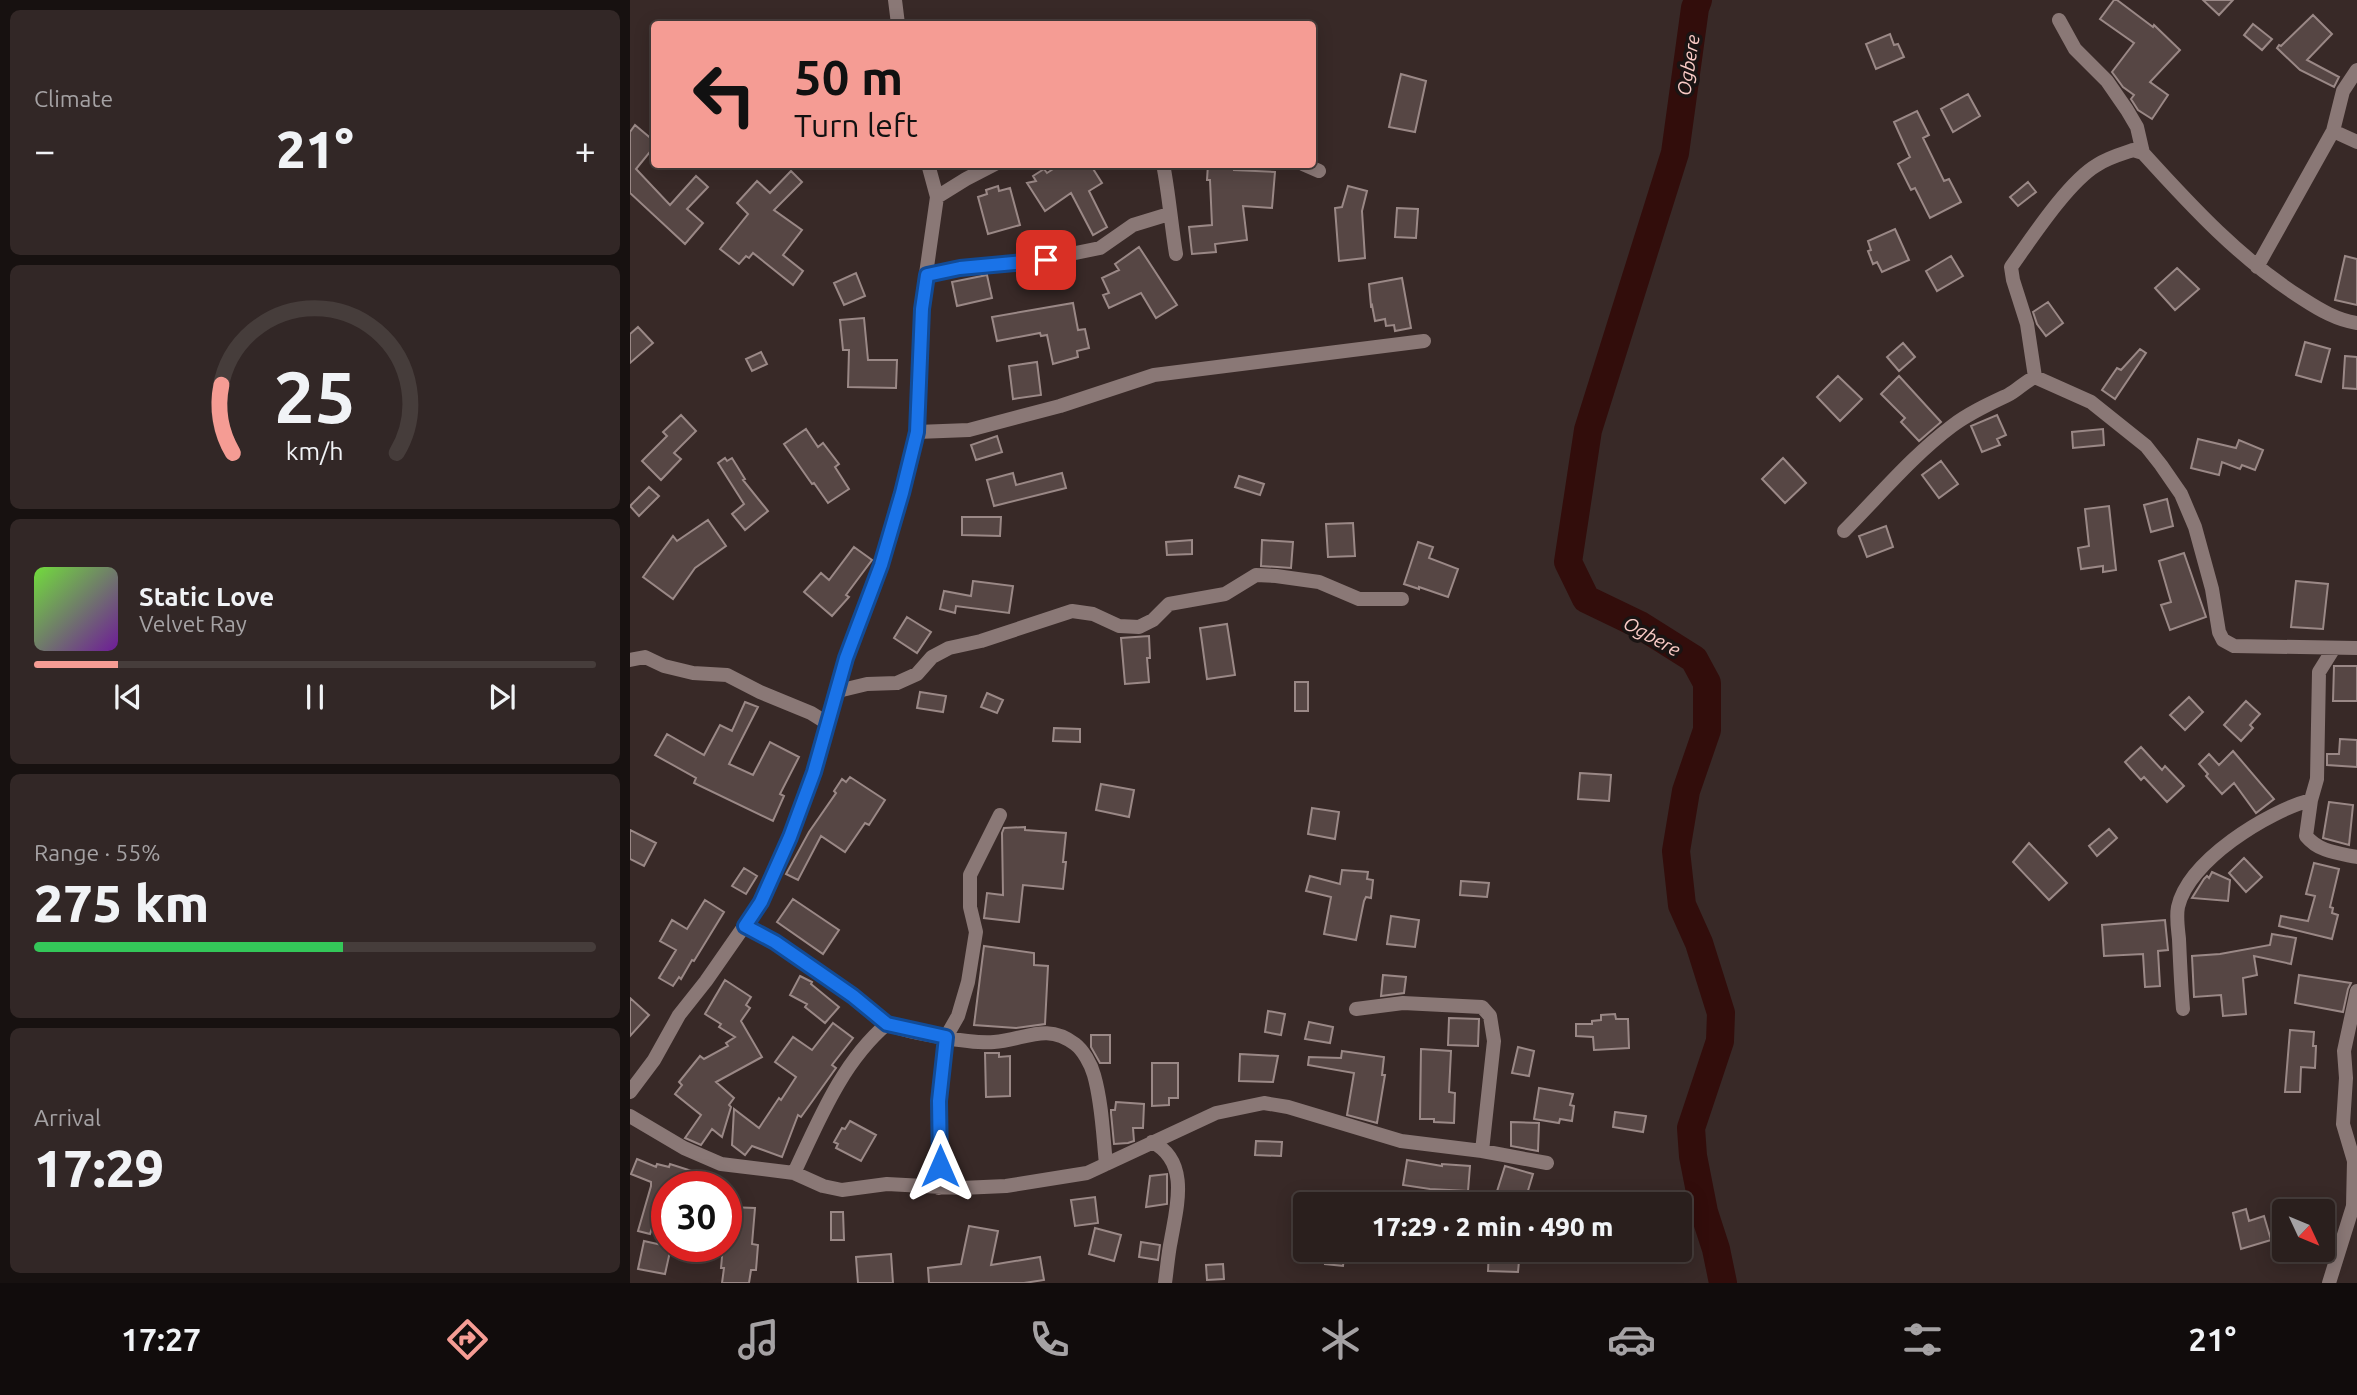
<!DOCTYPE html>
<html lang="en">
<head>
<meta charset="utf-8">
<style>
  :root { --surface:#2a1f1d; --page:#322726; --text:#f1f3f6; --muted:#a5a2a4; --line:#463d3b; --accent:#f59c94 }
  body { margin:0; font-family:Ubuntu,sans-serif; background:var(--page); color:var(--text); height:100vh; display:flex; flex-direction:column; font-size:26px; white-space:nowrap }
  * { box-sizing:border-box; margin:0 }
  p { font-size:23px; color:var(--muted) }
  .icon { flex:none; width:38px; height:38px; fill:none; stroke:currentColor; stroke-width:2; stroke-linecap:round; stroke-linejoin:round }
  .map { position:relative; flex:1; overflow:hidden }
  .drawer { display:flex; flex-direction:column; gap:10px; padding:10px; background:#171110; width:630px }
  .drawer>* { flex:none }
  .top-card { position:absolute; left:21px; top:21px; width:665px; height:147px; border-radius:7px; box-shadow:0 4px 18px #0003,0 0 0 2px var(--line); background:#f59c94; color:#111; overflow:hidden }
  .needle { width:46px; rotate:134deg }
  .buttons { position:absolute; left:1642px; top:1199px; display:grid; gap:14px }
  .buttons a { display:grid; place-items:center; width:63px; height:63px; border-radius:7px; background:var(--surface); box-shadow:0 4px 18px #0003,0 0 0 2px var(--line); font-size:35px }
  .speed { position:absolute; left:21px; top:1171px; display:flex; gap:14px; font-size:35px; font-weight:700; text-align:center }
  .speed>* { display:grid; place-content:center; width:91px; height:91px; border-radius:50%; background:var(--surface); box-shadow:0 4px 18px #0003,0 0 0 2px var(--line); line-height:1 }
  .speed .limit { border:10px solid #d22; background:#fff; color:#111 }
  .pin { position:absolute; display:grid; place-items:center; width:60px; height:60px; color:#fff; margin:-30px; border-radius:14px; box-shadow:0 4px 10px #0006 }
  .me { position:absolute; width:77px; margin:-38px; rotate:0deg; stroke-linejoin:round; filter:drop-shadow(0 0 5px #0008) }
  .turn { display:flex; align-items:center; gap:24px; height:147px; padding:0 28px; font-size:32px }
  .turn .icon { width:91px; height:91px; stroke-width:2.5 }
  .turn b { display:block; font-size:49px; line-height:60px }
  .big { font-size:52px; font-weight:800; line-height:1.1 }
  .drawer .card { flex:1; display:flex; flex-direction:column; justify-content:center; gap:10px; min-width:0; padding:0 24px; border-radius:10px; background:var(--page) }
  .drawer .dial { align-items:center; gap:0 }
  .dial svg { height:182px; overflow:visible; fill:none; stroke:var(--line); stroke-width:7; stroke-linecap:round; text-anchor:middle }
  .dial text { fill:var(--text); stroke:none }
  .song { display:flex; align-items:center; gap:21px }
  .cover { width:84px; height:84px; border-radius:10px; background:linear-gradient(135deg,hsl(100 70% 55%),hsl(280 70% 35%)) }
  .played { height:7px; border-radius:4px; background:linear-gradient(90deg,var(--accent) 15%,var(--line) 15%) }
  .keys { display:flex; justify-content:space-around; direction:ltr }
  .heat { display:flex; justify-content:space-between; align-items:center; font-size:38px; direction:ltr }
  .charge { height:10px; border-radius:5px; background:linear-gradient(90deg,#34c759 55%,var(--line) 0) }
  .trip { position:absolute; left:663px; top:1192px; width:399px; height:70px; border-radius:7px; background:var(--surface); box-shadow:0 4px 18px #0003,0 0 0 2px var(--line); font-weight:800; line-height:70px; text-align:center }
  .tab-bar { display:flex; height:112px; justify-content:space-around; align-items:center; background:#110c0c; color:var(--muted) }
  .tab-bar .icon { width:49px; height:49px }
  .tab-bar .current { color:var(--accent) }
  .tab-bar b { font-size:32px; color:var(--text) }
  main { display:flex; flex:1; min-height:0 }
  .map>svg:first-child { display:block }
</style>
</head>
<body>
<main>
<section class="drawer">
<div class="card"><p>Climate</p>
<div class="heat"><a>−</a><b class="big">21°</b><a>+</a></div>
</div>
<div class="card dial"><svg viewBox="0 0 100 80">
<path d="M14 69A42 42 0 1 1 86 69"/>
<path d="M14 69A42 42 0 0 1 9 39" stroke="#f59c94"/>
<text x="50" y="56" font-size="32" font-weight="700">25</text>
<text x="50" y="72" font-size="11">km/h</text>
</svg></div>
<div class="card">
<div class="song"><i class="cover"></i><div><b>Static Love</b><p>Velvet Ray</p></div></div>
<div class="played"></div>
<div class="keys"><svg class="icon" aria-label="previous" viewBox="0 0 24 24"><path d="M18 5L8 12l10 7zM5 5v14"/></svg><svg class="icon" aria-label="pause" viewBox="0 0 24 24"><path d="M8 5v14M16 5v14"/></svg><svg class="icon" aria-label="next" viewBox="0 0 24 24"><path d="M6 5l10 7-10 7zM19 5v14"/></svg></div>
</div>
<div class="card"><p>Range · 55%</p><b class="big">275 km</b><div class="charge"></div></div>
<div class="card"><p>Arrival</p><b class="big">17:29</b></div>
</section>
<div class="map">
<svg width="1727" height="1283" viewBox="0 0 1727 1283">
  <rect width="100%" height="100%" fill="#382927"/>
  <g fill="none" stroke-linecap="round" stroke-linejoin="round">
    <!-- river -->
    <path stroke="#320d0b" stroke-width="28" d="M1068 0 1065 8 1045 153 958 430 938 562 956 599 1010 625 1064 659 1077 683V730L1056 791 1046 851 1052 905 1069 943 1091 1013 1090 1041 1061 1128 1063 1156 1074 1212 1086 1249 1093 1283"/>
  </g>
  <!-- building -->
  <path fill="#564644" stroke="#9a8886" stroke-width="2" d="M1484 0H1487L1523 27 1524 25 1550 50 1520 82 1538 95 1522 119 1508 110 1501 99 1504 95 1493 87 1482 72 1504 43 1470 19Z
    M1573 0H1603L1589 15Z
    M1683 15 1702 34 1677 60 1709 77 1704 87 1670 70 1647 48 1649 45 1651 46Z
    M1623 24 1642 39 1632 50 1614 35Z
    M1260 34 1264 45 1268 44 1274 57 1246 69 1236 44Z
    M771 74 796 81 785 132 759 127Z
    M1338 94 1350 116 1323 132 1311 109Z
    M1287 111 1299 135 1293 138 1314 181 1319 179 1331 202 1300 218 1285 188 1281 190 1268 164 1280 157 1264 122Z
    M5 125 24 141V147L6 169 40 205 66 176 78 187 57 209 73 223 55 244 0 193V132Z
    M431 164H460L472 183 459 191 477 227 463 235 441 193 415 211 397 183 406 181 403 176 414 169 417 173Z
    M578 164H604V170L645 172 642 208 613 206 617 240 585 244 586 252 562 254 559 227 582 225 580 180H577Z
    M161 171 172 182 144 210 172 230 153 255 173 271 163 285 123 253 119 258 116 256 109 264 90 249 118 214 107 203 127 181 140 193Z
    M1398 182 1406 192 1388 206 1380 197Z
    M368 186 369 191 380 188 390 225 358 234 348 197 357 194 356 190Z
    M718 186 737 191 732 211 735 258 709 261 705 208 712 207Z
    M767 208 788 209 786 238 765 237Z
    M1265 229 1279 260 1252 272 1247 262 1243 264 1238 251 1241 250 1238 241Z
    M509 247 547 305 526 318 511 293 479 308 473 295 479 293 472 278 489 270 485 264Z
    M1321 256 1333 276 1307 291 1296 271Z
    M1715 256 1727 259V305L1705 300Z
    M1547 268 1569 289 1545 310 1525 288Z
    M226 273 235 296 214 305 204 283Z
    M357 275 362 298 327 306 322 282Z
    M772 278 781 328 765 331 764 325 756 326 755 319 745 321 742 305 741 306 739 284Z
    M1418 302 1433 323 1416 336 1407 324 1403 312Z
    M443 303 448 330 455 329 459 348 447 351 448 357 423 364 417 335 411 336 410 333 367 341 362 317Z
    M234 318 238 360H267L266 388 218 387 219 350H213L210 320Z
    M8 327 23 343 0 363V334Z
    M1675 342 1700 349 1691 382 1666 375Z
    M1273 343 1285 357 1269 371 1257 357Z
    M1510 349 1516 353 1485 399 1472 390 1487 368 1491 370Z
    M131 352 137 364 122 371 116 359Z
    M1715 356 1727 357V389L1713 388Z
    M407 362 411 395 383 399 379 366Z
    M1208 376 1232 399 1210 421 1187 397Z
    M1269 376 1311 422 1289 441 1271 422 1275 418 1251 394Z
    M51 415 66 431 44 453 51 459 31 480 12 461 37 436 33 432Z
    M1367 415 1376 435 1367 439 1370 445 1352 452 1341 426Z
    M176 429 188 447 193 443 209 464 205 467 219 489 198 503 184 483 182 484 154 444Z
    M1473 429 1474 445 1443 448 1442 432Z
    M367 436 372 452 346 460 341 445Z
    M1568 439 1606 448 1609 440 1633 450 1625 470 1612 465 1610 469 1592 462 1589 475 1561 468Z
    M95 458 97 461 102 458 115 479 113 480 138 511 115 530 102 514 114 504 88 463Z
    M1153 458 1176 483 1155 503 1132 479Z
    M1311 461 1328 484 1309 498 1292 475Z
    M383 473 386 485 432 473 436 488 364 506 357 480Z
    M609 476 634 484 630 495 605 487Z
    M19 487 29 496 9 516 0 506Z
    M1537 499 1543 526 1521 532 1514 505Z
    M1479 506 1486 570 1473 572V566L1451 569 1448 548 1459 546 1455 509Z
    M332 517H371L370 536 332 535Z
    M78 520 96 546 65 568 43 599 13 577 43 536 47 541Z
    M723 523 725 556 698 557 696 524Z
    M1256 526 1263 547 1237 557 1229 536Z
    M562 540V554L537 555 536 542Z
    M632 540 663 542 661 568 631 566Z
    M788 542 803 547 799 558 828 569 818 597 789 587V589L774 584Z
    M224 547 242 560 216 595 219 597 202 616 174 592 191 573 199 580Z
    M1554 553 1576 617 1540 630 1531 605 1541 602 1529 561Z
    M343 581 383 586 379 613 326 606 325 613 310 609 314 591 341 596Z
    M1666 581 1698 584 1693 629 1661 627Z
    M277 617 301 632 287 653 264 638Z
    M597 624 605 675 577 679 570 628Z
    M519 636 520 658H517L519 682 495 684 491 638Z
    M1704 666H1727V701H1703Z
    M665 682H678V711H665Z
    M290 692 316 696 313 712 287 708Z
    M357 693 373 700 367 713 351 707Z
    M1559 697 1573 712 1555 730 1540 715Z
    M1616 701 1630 714 1620 725 1623 728 1611 741 1594 725Z
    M115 702 128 707 99 764 123 775 140 742 169 757 150 794 154 796 143 821 64 783 66 778 25 755 37 734 74 755 90 725 102 731Z
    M424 728 450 729V742L423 741Z
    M1710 739 1727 740V767L1697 765V754H1709Z
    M1511 747 1532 770 1535 766 1554 786 1537 802 1514 777 1511 780 1495 762Z
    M1603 751 1644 799 1626 813 1604 783 1592 794 1576 776 1578 774 1569 764 1579 754 1589 765Z
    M950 773 981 775 979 801 948 799Z
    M220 777 255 800 239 825 235 823 215 852 191 836 168 880 156 874 179 832 206 793 204 791 212 779 216 782Z
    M471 784 504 790 499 817 466 810Z
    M1699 802 1723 805 1719 845 1693 838Z
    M682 808 709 812 705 839 678 834Z
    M395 827V830L436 833 433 862H436L433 889 393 885 389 922 354 918 357 893 373 895 372 833 374 828Z
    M1479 829 1487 838 1467 856 1459 846Z
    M0 830 26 843 14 866 0 859Z
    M1399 843 1437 883 1419 900 1383 862Z
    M1614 858 1632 877 1616 892 1599 873Z
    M1684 863 1709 869 1700 907 1703 908 1702 913 1708 915 1702 939 1649 926 1651 916 1678 921 1685 896 1676 894Z
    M114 868 127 876 116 894 102 886Z
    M712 870 738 872 737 879 743 880 741 898 736 897 734 901 726 940 694 934 701 897 676 891 680 876 710 884Z
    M1582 872 1600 880 1598 901 1562 898 1574 879 1577 876 1579 878Z
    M831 881 859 883 857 897 830 895Z
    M163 899 209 930 193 954 147 922Z
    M75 900 94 912 64 961 62 960 51 979 49 977 43 986 29 978 46 950 30 941 42 920 57 929Z
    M761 916 789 920 785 947 757 944Z
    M1535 920 1538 950 1528 951 1530 986 1515 987 1513 954 1474 956 1472 925Z
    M1642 934 1666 938 1661 964 1624 956 1627 975 1613 978 1616 1014 1593 1016 1591 995 1564 997 1562 956 1590 954 1640 945Z
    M354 946 404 953V965L418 966 415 1024 386 1028 344 1025Z
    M753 975 776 977 774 993 751 996Z
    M1669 975 1721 983 1718 989 1713 1012 1665 1003Z
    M170 976 182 982 181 984 209 1007 195 1023 175 1007 177 1004 160 995Z
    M95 980 121 997 116 1005 120 1008 111 1021 132 1057 86 1082 104 1098 99 1105 101 1107 92 1137 82 1129 71 1145 55 1138 71 1115 45 1094 52 1085 49 1082 70 1056 74 1059 98 1046 96 1043 105 1037 89 1027 91 1024 75 1014Z
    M0 998 19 1015 0 1036Z
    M638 1011 655 1014 651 1035 635 1032Z
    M985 1014 986 1019H998L999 1048 964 1050 963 1037 946 1036V1024H962V1021L971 1020V1015Z
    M819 1018 849 1019 848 1046 818 1045Z
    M679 1022 703 1027 700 1043 675 1039Z
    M203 1023 223 1038 202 1065 206 1068 171 1117 168 1115 152 1157 122 1146 115 1155 102 1145 104 1109 129 1128 149 1098 151 1100 166 1077 145 1062 163 1037 182 1050Z
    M1660 1030 1684 1032 1683 1046H1686L1685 1068 1671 1067 1670 1092H1655Z
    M461 1035H480V1063H470L461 1047Z
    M888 1047 904 1051 899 1076 882 1073Z
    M791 1049 821 1051 819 1092 825 1093 824 1123 804 1122V1119H790Z
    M712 1051 754 1057 752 1075H755L747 1123 717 1115 724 1073 678 1065 679 1057 711 1058Z
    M355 1053H369V1057L380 1056V1096L356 1097Z
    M610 1054 648 1056 643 1082 609 1081Z
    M522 1063H548V1098H539V1105L522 1106Z
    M909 1088 943 1094 940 1105 944 1106 942 1121 930 1119 929 1123 904 1119Z
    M486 1102 514 1104 513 1128H503L504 1141 498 1143 484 1144 481 1113V1110H485Z
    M985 1112 1016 1116 1013 1132 983 1127Z
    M220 1121 246 1135 231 1161 206 1148 208 1144 204 1142 212 1128 215 1129Z
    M881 1122 909 1123 908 1151 881 1146Z
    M626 1141 652 1142 651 1156 625 1155Z
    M7 1159 26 1167 27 1164 39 1167 40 1164 74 1175 71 1186H37V1198L32 1197 20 1234 8 1231 21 1186V1182L1 1174Z
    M777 1160 812 1166V1164L840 1166 838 1191 800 1189 773 1185Z
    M875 1166 903 1174 894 1204H863Z
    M537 1174V1204L516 1207 520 1176Z
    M465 1197 468 1223 445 1226 441 1200Z
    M98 1207 125 1208 122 1244 128 1245 126 1270H121L119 1283H92L94 1268H91L93 1246H96Z
    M1616 1209 1619 1221 1634 1216 1641 1240 1611 1249 1603 1213Z
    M201 1212H213L214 1240H201Z
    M339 1226 368 1231 361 1265 410 1257 414 1280 394 1283H299L298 1268 331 1264Z
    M465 1228 491 1235 484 1261 459 1254Z
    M14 1241 41 1247 35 1274 8 1269Z
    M511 1242 530 1245 528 1260 509 1257Z
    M696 1250H715L713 1266 695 1264Z
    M859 1250H890L888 1272 858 1271Z
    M261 1254 263 1283H228L226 1257Z
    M593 1264 594 1279 577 1280 576 1265Z"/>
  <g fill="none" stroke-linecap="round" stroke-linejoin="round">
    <!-- street -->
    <path stroke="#8a7876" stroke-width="14" d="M265 0 268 24
      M1429 20 1445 49 1477 81 1497 110 1507 127 1513 153
      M1703 131 1713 91 1727 70
      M533 164C539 194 541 224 546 254
      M673 164 689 171
      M307 197 336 179 365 164
      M1627 267 1703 131 1727 142
      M297 275 330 268 416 259 470 248 503 225 539 214
      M1405 377 1397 324 1383 280 1381 267C1401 239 1438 182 1467 165 1477 158 1491 154 1503 150L1513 153C1562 207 1611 260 1673 299 1690 310 1707 320 1727 323
      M287 432 339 430 430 406 524 375 794 341
      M1214 531C1249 496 1282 456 1322 426 1339 413 1359 404 1378 395 1388 390 1394 382 1405 377L1461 402 1516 446 1531 465 1551 494 1565 527 1582 589 1589 632 1593 640 1604 646 1727 648
      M1704 648 1689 672 1687 779 1681 800 1676 836C1689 852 1708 853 1727 857
      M0 660 15 657 34 666 63 673 97 675 130 692 181 713 197 723
      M208 691 237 684 267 683 287 674 302 657 319 648 351 641 442 611 463 614 489 626 509 627 523 620 539 604 595 594 626 575 646 576 689 582 729 599H772
      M115 926C152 946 188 970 222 995 234 1004 245 1019 259 1025 280 1033 342 1044 364 1042 395 1040 416 1022 445 1044 453 1050 461 1064 464 1075 472 1103 473 1135 476 1164
      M726 1009 773 1003 852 1007 860 1016 864 1041 852 1151
      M1553 1009C1551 986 1550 962 1549 939 1548 929 1546 917 1548 907 1558 861 1638 811 1681 800
      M0 1092 24 1060 49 1015 76 981 131 902 160 837 184 772 216 658 251 565 287 432 291 309 307 197 298 164
      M0 1116 54 1148 91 1164 164 1173 193 1186 212 1190 257 1184 331 1188 376 1186 457 1173 586 1113 634 1103 658 1107 771 1141 852 1151 917 1163
      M522 1142C560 1161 547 1206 541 1240 538 1254 537 1269 535 1283
      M164 1173C189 1120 212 1062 257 1024
      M309 1188 311 1145 309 1101 312 1065 316 1037 328 1016 338 982 346 932 340 907V875L370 815
      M1699 1283 1723 1206 1724 1161 1713 1124 1716 1078 1714 1051 1727 991"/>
  </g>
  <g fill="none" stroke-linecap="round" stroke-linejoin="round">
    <!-- route casing -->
    <g stroke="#114b97" stroke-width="18">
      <path id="route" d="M310 1166 309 1101 316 1037 257 1024 223 996 187 971 145 942 115 926 131 902 160 837 184 772 216 658 251 565 272 493 287 432 292 309 297 275 330 268 416 260"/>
    </g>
    <!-- route -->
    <use href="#route" stroke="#1a73e8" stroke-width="12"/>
  </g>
  <g text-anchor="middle" stroke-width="7" stroke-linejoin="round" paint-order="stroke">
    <!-- water labels -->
    <g font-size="19" font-style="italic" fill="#facbc6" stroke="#1a1413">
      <text transform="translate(1058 65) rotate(-81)" y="7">Ogbere</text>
      <text transform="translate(1022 636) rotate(29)" y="7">Ogbere</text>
    </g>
  </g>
</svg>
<div class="buttons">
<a><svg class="needle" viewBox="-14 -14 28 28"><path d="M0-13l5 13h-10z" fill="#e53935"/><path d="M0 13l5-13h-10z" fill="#a5a2a4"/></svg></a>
</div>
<div class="speed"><div class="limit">30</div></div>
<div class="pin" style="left:416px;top:260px;background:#d93025"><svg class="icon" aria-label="arrive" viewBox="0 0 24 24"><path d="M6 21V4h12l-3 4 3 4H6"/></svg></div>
<svg class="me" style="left:310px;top:1166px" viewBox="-20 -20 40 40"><path d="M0-17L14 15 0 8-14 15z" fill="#1a73e8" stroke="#fff" stroke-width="4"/></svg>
<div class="trip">17:29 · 2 min · 490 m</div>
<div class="top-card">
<div class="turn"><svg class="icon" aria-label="left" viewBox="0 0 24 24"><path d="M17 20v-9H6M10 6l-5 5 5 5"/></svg><div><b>50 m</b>Turn left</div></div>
</div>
</div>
</main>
<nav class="tab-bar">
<b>17:27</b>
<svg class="icon current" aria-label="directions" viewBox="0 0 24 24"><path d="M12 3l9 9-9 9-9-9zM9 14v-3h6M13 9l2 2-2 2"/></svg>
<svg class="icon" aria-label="music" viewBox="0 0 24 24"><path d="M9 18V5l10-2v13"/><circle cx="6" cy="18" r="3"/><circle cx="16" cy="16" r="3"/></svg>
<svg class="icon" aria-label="phone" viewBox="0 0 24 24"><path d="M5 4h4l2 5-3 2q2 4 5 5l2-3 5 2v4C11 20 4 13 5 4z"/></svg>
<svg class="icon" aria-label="climate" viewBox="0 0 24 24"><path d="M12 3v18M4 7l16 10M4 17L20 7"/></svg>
<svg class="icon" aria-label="car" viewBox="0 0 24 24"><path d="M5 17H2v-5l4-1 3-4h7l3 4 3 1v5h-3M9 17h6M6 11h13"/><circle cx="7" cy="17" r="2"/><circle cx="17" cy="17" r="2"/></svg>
<svg class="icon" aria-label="filters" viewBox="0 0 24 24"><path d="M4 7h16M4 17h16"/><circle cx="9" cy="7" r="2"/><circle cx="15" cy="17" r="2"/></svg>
<b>21°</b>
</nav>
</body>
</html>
